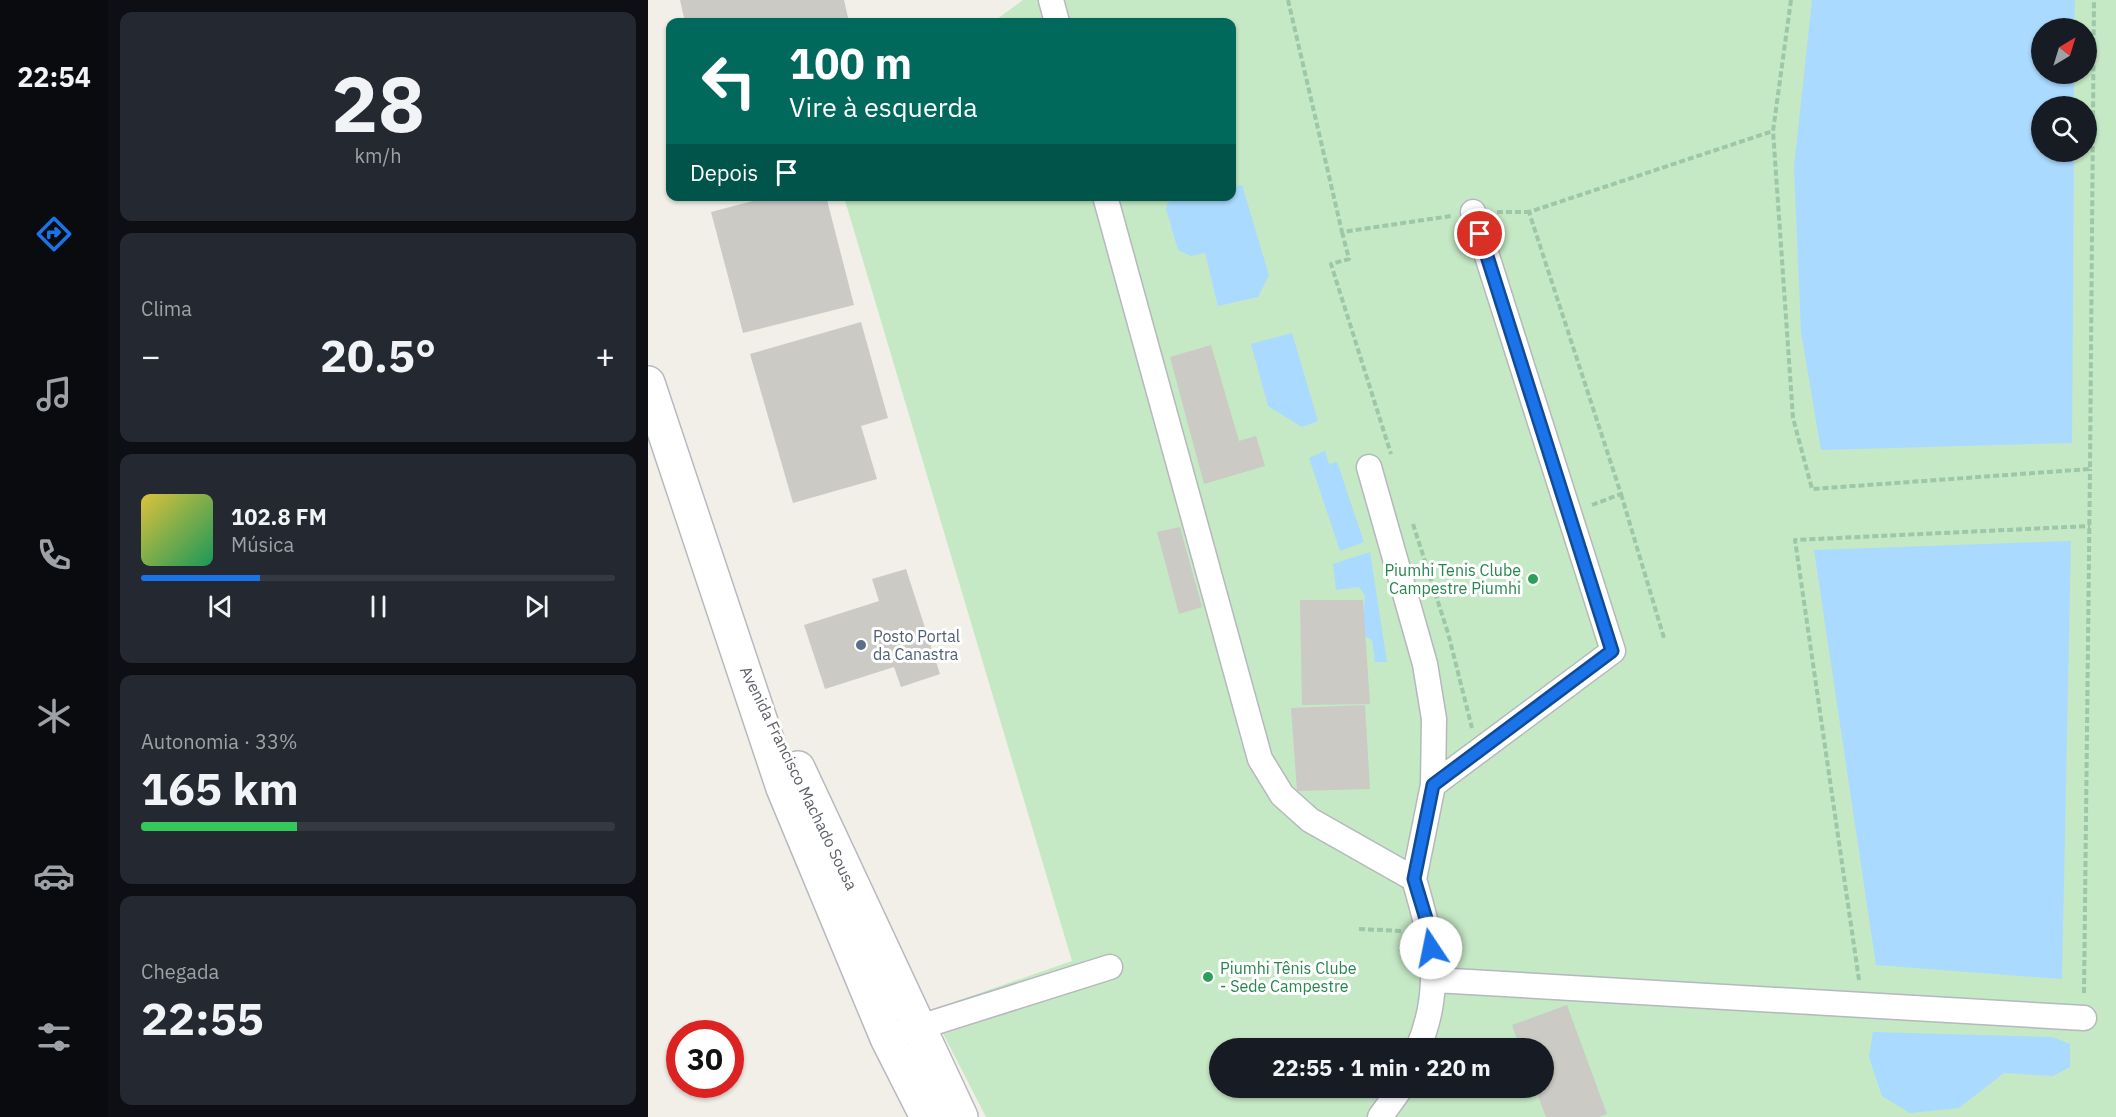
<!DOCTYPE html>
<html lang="pt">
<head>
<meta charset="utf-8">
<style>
  :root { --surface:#171b24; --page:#242831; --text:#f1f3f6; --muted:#9ea1a6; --line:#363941; --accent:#1a73e8 }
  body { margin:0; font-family:"IBM Plex Sans",sans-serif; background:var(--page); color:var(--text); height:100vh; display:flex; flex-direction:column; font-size:22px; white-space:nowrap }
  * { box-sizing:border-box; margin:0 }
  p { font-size:20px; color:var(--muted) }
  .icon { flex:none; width:33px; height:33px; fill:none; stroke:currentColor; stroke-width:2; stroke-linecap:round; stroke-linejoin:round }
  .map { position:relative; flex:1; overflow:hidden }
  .panel { display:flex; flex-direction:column; gap:12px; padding:12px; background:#0d0f14; width:540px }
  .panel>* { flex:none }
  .hud { position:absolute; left:18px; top:18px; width:570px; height:183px; border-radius:12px; box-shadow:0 2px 4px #0004; background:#00695c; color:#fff; overflow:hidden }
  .needle { width:39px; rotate:38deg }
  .tools { position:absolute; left:1383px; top:18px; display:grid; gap:12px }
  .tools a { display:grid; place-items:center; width:66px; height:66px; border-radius:50%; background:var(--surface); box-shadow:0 2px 4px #0004; font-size:30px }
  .speed { position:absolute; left:18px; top:1020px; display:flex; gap:12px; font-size:30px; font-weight:700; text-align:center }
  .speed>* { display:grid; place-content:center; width:78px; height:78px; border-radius:50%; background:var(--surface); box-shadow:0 2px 4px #0004; line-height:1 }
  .speed .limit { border:9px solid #d22; background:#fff; color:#111 }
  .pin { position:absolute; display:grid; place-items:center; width:51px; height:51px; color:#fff; margin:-26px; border:3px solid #fff; border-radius:50%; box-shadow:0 2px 6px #0007 }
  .me { position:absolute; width:66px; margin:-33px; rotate:349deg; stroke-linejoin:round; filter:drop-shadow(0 0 4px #0008) }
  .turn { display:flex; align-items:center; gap:21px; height:126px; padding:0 24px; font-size:27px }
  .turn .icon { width:78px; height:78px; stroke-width:2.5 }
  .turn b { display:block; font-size:42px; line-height:51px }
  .then { display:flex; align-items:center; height:57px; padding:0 24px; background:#0003; gap:12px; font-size:22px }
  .big { font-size:45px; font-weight:700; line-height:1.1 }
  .panel .card { flex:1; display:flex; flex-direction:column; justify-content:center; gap:9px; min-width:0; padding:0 21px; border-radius:12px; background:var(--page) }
  .panel .dial { align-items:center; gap:0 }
  .dial b { font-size:78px; line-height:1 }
  .song { display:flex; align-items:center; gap:18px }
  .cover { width:72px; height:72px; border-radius:9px; background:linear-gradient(135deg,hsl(50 70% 55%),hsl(150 70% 35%)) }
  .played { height:6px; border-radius:3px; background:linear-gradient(90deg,var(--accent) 25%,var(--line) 25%) }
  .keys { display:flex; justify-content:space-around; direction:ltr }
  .heat { display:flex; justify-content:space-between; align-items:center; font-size:33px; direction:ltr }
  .charge { height:9px; border-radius:4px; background:linear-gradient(90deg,#34c759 33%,var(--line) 0) }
  .trip { position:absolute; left:561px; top:1038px; width:345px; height:60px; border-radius:30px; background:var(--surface); box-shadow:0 2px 4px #0004; font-weight:700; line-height:60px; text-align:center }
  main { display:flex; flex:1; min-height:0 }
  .menu { display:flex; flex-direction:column; width:108px; justify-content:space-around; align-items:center; background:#090b0e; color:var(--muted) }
  .menu .icon { width:42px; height:42px }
  .menu .on { color:var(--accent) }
  .menu b { font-size:27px; color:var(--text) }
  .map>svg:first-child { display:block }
</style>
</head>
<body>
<main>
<nav class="menu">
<b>22:54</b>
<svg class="icon on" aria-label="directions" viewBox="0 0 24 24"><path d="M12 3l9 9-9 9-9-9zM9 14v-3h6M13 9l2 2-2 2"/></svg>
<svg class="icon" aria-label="music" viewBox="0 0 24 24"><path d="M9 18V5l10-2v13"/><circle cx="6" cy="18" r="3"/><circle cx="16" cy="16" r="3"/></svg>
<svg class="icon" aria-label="phone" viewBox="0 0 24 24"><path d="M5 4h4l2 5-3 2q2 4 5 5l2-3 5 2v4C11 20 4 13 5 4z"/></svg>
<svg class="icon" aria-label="climate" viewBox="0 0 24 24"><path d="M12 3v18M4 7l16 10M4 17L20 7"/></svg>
<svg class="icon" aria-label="car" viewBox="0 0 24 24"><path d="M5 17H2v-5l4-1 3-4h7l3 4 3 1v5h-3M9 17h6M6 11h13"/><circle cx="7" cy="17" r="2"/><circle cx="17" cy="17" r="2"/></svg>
<svg class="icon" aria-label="filters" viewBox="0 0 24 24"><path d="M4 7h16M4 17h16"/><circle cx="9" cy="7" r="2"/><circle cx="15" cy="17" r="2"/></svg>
</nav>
<section class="panel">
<div class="card dial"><b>28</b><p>km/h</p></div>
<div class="card"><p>Clima</p>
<div class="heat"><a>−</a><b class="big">20.5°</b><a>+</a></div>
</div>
<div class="card">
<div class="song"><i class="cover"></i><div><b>102.8 FM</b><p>Música</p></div></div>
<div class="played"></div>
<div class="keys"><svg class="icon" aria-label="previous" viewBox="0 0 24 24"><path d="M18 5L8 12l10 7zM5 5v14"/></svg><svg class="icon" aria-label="pause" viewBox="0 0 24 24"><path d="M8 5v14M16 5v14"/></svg><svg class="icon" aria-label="next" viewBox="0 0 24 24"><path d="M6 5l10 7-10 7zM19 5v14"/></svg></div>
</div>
<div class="card"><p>Autonomia · 33%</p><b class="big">165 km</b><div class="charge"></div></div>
<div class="card"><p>Chegada</p><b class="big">22:55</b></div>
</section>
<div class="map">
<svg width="1468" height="1117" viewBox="0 0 1468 1117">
  <rect width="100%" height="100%" fill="#f1efe8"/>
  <!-- green -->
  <path fill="#c5e8c5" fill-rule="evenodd" d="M375 0H1468V1117H338L283 1010 424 961 196 197 584 196V22H345ZM1394 28H1438V74H1394ZM1394 106H1438V152H1394ZM572 1048H896V1088H572Z"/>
  <!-- water -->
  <path fill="#aadaff" d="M1164 0H1427L1426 28H1394V74H1426V106H1394V152H1426L1424 443 1173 450 1153 332 1146 167Z
    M594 185 621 275 610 297 570 306 557 253 543 256 530 250 518 209 520 202 543 197 584 196V187Z
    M644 333 670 421 654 427 620 406 603 344Z
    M677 451 681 464 689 462 716 542 692 551 661 458Z
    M1423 541 1414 979 1228 965 1166 550Z
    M722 552 739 662H727L724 640 714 635 717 596 711 587 688 590 685 564Z
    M1225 1032 1404 1037 1422 1044V1067L1405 1076 1356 1073 1311 1108 1262 1113 1234 1096 1221 1057Z"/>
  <!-- building -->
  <path fill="#cccac5" d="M32 0H196L201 22H37Z
    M124 196H178L206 305 95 333 63 212Z
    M213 322 240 418 213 426 229 479 145 503 102 354Z
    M563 345 591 441 608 436 617 466 556 484 522 357Z
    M532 527 554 607 531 614 509 532Z
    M258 569 292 674 253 687 246 667 177 689 156 625 231 601 224 579Z
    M652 600H715L722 704 654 705Z
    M717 705 722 789 649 791 643 708Z
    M919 1005 959 1114 951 1117H898L887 1088H896V1048H872L864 1025Z"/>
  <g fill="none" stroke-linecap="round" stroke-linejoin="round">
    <!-- minor casing -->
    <g stroke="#b5b8bc" stroke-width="27">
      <path id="minor" d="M403 0 409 22
        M457 196 612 759 634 795 662 820 766 879C784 941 796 987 770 1048
        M721 467 777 664 786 719 785 785 766 879
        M785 785 965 651 825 212
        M787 980 1436 1018
        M256 1032 462 967
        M732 1117 753 1088"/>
    </g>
    <!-- secondary casing -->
    <g stroke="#b6babf" stroke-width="36">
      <path id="secondary" d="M0 383 135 788 239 1038 279 1117
        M150 768 313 1117"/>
    </g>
    <!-- path -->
    <path stroke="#9cc7a9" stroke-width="4" stroke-dasharray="6 3" stroke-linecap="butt" d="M640 0 694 232 803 216
      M1143 0 1125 131 1145 418 1164 489 1442 469 1446 0
      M849 212H881
      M694 232 701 259 683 264 743 454
      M973 494 1016 638
      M944 505 973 494 881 212 1125 131
      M765 524 800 633 824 728
      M711 929 755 931
      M1211 980 1147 540 1442 526
      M1436 993 1442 469"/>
    <!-- minor -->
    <use href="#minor" stroke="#fff" stroke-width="24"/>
    <!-- secondary -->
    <use href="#secondary" stroke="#fff" stroke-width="33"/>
  </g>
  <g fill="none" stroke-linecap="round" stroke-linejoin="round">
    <!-- route casing -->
    <g stroke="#114b97" stroke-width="15">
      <path id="route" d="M783 948 782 932 766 879 785 785 964 651 832 234"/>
    </g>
    <!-- route -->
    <use href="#route" stroke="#1a73e8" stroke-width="10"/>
  </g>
  <!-- markers -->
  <g fill="#2e9e5b" stroke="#fff" stroke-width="2">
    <circle cx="885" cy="579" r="6"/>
    <circle cx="560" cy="977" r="6"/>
  </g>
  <circle fill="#5c6f8a" stroke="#fff" stroke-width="2" cx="213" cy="645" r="6"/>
  <g text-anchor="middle" stroke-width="6" stroke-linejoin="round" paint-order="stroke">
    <!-- leisure labels -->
    <g font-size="16" fill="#27864d" stroke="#fff" text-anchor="end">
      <text x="873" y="576">Piumhi Tenis Clube<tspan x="873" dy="18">Campestre Piumhi</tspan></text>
      <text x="572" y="974" text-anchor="start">Piumhi Tênis Clube<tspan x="572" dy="18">- Sede Campestre</tspan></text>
    </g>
    <!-- service labels -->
    <g font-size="16" fill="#4e5e75" stroke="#fff" text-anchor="start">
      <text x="225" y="642">Posto Portal<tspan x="225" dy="18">da Canastra</tspan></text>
    </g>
    <!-- street labels -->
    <g font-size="16" fill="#5f6368" stroke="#fff">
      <text transform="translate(151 778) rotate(64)" y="6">Avenida Francisco Machado Sousa</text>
    </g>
  </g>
</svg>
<div class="tools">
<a><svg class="needle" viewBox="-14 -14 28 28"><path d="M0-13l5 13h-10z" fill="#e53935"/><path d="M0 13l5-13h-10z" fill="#9ea1a6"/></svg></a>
<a><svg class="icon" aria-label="search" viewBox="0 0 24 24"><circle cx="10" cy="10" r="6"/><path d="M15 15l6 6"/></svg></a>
</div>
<div class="speed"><div class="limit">30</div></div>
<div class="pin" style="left:832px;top:234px;background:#d93025"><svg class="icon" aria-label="arrive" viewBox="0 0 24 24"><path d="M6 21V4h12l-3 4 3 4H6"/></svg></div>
<svg class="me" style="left:783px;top:948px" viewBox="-20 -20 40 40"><circle r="19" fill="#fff"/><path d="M0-13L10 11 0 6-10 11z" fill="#1a73e8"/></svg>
<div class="trip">22:55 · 1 min · 220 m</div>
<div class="hud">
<div class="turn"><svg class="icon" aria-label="left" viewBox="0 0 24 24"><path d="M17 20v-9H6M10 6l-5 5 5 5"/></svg><div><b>100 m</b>Vire à esquerda</div></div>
<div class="then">Depois<svg class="icon" aria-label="arrive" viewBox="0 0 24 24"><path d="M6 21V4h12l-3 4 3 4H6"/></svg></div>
</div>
</div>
</main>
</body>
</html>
